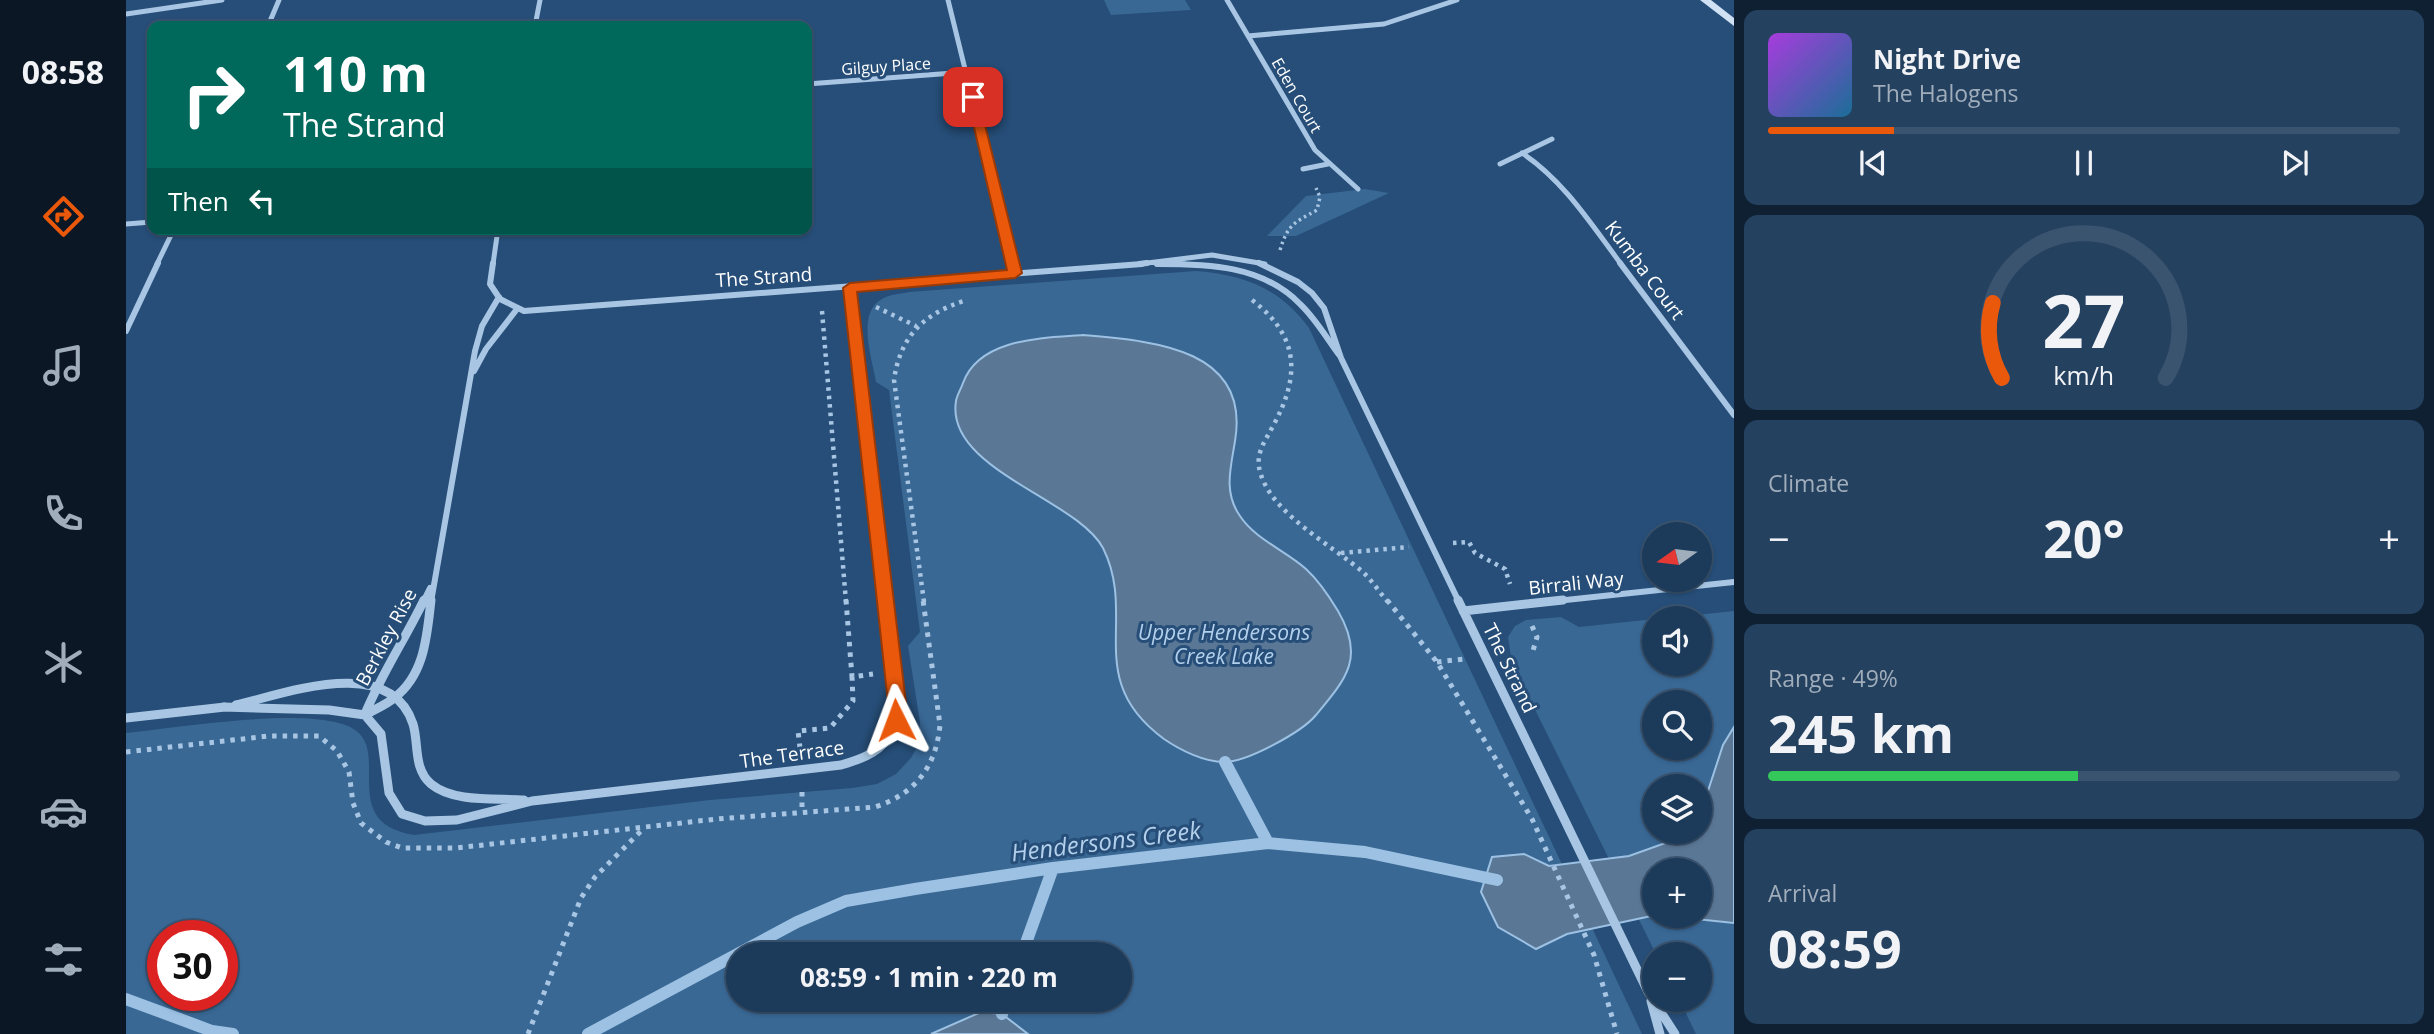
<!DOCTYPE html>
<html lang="en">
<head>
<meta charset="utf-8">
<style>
  :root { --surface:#1c3a5a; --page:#254160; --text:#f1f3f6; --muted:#a0adbb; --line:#3a5470; --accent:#ea580c }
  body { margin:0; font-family:"Open Sans",sans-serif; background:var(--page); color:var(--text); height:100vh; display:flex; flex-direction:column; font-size:26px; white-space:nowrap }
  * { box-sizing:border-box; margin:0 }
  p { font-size:23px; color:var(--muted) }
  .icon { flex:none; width:38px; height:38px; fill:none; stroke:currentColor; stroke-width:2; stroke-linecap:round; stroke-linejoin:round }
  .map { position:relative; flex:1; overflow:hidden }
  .sheet { display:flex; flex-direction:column; gap:10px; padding:10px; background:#0f2032; width:700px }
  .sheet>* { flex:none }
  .hud { position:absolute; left:21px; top:21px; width:665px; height:214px; border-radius:14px; box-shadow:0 2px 5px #0004,0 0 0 2px var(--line); background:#00695c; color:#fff; overflow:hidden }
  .needle { width:46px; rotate:256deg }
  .buttons { position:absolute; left:1516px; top:522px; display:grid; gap:14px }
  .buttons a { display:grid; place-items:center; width:70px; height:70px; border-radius:50%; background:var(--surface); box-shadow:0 2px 5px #0004,0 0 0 2px var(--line); font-size:35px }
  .speed { position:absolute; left:21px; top:920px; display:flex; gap:14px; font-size:35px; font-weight:700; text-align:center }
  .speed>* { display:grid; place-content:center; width:91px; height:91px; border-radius:50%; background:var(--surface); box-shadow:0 2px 5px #0004,0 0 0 2px var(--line); line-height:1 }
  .speed .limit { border:10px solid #d22; background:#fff; color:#111 }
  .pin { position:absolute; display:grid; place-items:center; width:60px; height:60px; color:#fff; margin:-30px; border-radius:14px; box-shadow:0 4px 10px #0006 }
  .me { position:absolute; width:77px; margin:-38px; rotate:357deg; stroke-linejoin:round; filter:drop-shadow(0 0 5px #0008) }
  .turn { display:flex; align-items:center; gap:24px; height:147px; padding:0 21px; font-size:32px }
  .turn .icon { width:91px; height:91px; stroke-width:2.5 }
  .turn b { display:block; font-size:49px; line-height:60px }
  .then { display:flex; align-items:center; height:66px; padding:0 21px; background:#0003; gap:14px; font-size:26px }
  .big { font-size:52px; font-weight:700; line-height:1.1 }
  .sheet .card { flex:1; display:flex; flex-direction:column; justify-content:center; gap:10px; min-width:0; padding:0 24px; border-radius:14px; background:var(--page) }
  .sheet .dial { align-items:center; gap:0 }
  .dial svg { height:182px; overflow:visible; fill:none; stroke:var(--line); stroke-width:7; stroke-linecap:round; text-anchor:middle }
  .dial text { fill:var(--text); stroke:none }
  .song { display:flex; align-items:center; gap:21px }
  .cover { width:84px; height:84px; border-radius:10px; background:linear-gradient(135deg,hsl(280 70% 55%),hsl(200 70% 35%)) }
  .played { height:7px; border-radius:4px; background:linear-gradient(90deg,var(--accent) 20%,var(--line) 20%) }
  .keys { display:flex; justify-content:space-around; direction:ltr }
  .heat { display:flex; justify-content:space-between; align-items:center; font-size:38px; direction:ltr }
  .charge { height:10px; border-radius:5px; background:linear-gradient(90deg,#34c759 49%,var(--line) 0) }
  .trip { position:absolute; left:600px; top:942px; width:406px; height:70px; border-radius:35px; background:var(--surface); box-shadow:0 2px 5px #0004,0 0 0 2px var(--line); font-weight:700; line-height:70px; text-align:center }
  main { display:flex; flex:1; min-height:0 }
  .tab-bar { display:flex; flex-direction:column; width:126px; justify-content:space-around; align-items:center; background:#0b1724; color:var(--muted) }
  .tab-bar .icon { width:49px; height:49px }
  .tab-bar .selected { color:var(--accent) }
  .tab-bar b { font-size:32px; color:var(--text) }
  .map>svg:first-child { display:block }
</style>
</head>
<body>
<main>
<nav class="tab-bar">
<b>08:58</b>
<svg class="icon selected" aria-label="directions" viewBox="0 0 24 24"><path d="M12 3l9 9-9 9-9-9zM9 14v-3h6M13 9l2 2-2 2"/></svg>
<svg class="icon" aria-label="music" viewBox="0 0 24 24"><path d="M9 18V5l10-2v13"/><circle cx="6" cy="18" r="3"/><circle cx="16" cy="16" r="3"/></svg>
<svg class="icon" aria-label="phone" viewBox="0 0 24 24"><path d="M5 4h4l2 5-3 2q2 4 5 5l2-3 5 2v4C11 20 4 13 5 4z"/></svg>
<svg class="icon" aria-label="climate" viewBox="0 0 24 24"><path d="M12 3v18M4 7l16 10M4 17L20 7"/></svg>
<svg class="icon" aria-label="car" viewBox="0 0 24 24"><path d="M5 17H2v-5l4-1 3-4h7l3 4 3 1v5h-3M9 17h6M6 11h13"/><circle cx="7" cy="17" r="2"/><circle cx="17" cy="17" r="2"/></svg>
<svg class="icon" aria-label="filters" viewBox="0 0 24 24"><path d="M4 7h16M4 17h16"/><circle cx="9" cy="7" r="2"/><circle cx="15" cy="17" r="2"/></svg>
</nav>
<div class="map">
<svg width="1608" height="1034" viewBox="0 0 1608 1034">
  <rect width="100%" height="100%" fill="#264e78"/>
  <!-- green -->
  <path fill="#396895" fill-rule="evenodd" d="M978 0H1059L1065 10 985 15Z
    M1239 189 1263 193 1170 236H1141L1180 196Z
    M1070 271C1119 275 1153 288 1183 328L1516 1034H0V733C49 728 191 704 229 730 264 753 212 823 288 835L584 800 726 788 751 784 770 774 785 758 794 742V722L782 646 794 632 763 390 750 382C746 358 730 313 756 299 764 294 775 294 783 292ZM37 936H96V996H37ZM612 954H994V999H612Z
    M1608 611V1034H1570L1553 999H1573V954H1530L1386 663 1382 637 1389 626 1400 620 1435 617 1453 627 1528 619V663H1573V618H1542ZM1528 702H1573V747H1528ZM1528 786H1573V831H1528ZM1528 870H1573V915H1528Z"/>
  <!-- water -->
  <path fill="#5a7796" stroke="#9cc1e3" stroke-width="2" d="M957 335C1024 341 1125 347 1109 441 1105 467 1097 492 1114 516 1129 539 1160 551 1180 569 1193 581 1203 596 1212 611 1239 657 1221 678 1190 715 1176 732 1121 762 1098 762 1078 762 1054 750 1038 739 956 679 1012 618 977 548 951 499 819 469 830 401 831 395 835 389 837 383 853 338 917 338 957 335Z
    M1608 727V923L1532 915H1573V870H1528V915H1530L1441 934 1410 949 1372 927 1355 892 1366 857 1398 854 1423 866 1503 856 1548 840 1555 831H1573V808L1578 803 1597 745Z
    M855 1012 876 1014 902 1034H805Z"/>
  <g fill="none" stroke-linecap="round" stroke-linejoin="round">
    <!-- stream -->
    <path stroke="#9cc1e3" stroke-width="12" d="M1099 762 1142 843
      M896 954 927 868
      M0 999 86 1031 107 1034
      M876 1014 881 999
      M462 1034 671 922 720 901 789 889 927 868 1142 843 1239 852 1371 880"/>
    <!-- path-far2 -->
    <path stroke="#a8c6e3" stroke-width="3.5" stroke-dasharray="2.5 3.5" stroke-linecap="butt" d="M1154 250C1162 224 1168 223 1191 210L1194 197 1190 188"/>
    <!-- path-far1 -->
    <path stroke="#a8c6e3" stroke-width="4.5" stroke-dasharray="3.5 5" stroke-linecap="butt" d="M1126 300C1173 336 1175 375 1147 426 1138 443 1128 455 1135 475 1148 515 1207 546 1238 573 1247 582 1254 593 1262 602
      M750 307 790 326
      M696 311 720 602
      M1327 543 1343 542 1349 553 1379 569 1384 584
      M1215 553 1283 547
      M798 602 768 380C774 337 797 314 838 301"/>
    <!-- path -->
    <path stroke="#a8c6e3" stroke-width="5" stroke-dasharray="4.5 6" stroke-linecap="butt" d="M720 600 726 677 747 674
      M1261 600 1311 662 1406 819 1468 955 1491 1034
      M1406 626 1411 637 1406 654
      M1311 662 1338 659
      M674 748 672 731 704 728 727 701 726 677
      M0 752 143 736H193L211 751 223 772 227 803 235 823 260 842 276 848H330L591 819 749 807C789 794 810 767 814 725L797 600
      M676 792V812
      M402 1034 455 898 469 877 518 828"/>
    <!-- street-far2 -->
    <path stroke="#a8c6e3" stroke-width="5" d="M822 0 887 264
      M1101 0 1189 150 1232 189
      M0 14 96 0
      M142 26 153 0
      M409 26 414 0
      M1122 36 1258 24 1331 0
      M681 84 841 72
      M1396 153C1438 181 1465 224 1495 264
      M1374 164 1426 139
      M1177 169 1202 164
      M0 224 26 222
      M31 264 48 229
      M367 264 372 229
      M1012 264H1016
      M1013 264 1086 255 1139 264
      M1031 264H1059"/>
    <!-- street-far1 -->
    <path stroke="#a8c6e3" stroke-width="6" d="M367 263 364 284 374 299 398 311 1016 264
      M886 263 889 273
      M1133 263 1172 282 1186 293 1198 308 1215 358 1333 602
      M1494 263 1608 415
      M1013 264 1021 263
      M1031 264C1082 264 1136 265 1174 304 1190 319 1201 339 1214 356
      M724 288 760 602
      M0 331 32 263
      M348 371 360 349 391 309
      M297 602 304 588
      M305 602 349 351 356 326 373 297
      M1421 602 1608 582"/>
    <!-- street -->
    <path stroke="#a8c6e3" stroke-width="9" d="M1332 600 1522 992 1549 1034
      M1337 611 1437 600
      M110 705C161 693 264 654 287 724 293 743 287 769 305 784 328 803 370 798 398 800
      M97 707 203 710 239 715 255 734 263 793 276 814 299 821 331 820 406 801 715 765C732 760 751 754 761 739 782 709 763 636 759 600
      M239 714C255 675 279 639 298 600
      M239 715C249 709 260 705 268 698 299 675 301 635 305 600
      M0 718 99 707
      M1525 1001 1534 1034"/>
    <!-- secondary -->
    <path fill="#d0e1f3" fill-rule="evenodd" d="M1574 0H1585L1608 18V26Z"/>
  </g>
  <!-- route -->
  <path fill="#ea580c" stroke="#983908" stroke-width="2" d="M847 94 852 97 896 273 889 278 731 292 780 703 776 725 770 728 764 725 761 720 762 703 717 288 724 283 881 270 841 97Z"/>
  <g text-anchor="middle" stroke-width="6" stroke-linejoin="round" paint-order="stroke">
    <!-- far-street labels -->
    <g font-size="16" fill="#fff" stroke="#264e78">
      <text transform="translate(760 66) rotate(-4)" y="6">Gilguy Place</text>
      <text transform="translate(1171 95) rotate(60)" y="6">Eden Court</text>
    </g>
    <!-- street labels -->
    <g font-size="19" fill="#fff" stroke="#264e78">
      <text transform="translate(1519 270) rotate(53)" y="7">Kumba Court</text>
      <text transform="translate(638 277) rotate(-4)" y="7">The Strand</text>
      <text transform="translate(1450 583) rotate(-6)" y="7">Birrali Way</text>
      <text transform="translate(260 637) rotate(-62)" y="7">Berkley Rise</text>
      <text transform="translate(1384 668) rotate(64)" y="7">The Strand</text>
      <text transform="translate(666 754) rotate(-8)" y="7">The Terrace</text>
    </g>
    <!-- water labels -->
    <g font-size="21" font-style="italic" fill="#b2cfeb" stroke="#264e78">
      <text x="1098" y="640">Upper Hendersons<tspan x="1098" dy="24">Creek Lake</tspan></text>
    </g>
    <!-- near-water labels -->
    <g font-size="24" font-style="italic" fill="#b2cfeb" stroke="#264e78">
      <text transform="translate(980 842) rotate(-7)" y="8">Hendersons Creek</text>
    </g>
  </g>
</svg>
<div class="buttons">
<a><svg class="needle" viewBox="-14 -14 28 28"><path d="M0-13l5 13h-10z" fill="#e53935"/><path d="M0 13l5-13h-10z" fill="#a0adbb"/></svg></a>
<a><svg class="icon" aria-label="sound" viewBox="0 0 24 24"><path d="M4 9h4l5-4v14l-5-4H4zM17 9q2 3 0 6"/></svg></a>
<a><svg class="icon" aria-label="search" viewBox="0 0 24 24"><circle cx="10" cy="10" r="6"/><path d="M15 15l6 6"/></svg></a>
<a><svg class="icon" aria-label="layers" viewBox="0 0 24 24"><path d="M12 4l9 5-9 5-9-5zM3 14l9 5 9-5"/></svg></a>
<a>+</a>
<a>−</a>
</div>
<div class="speed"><div class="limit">30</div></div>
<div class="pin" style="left:847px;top:97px;background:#d93025"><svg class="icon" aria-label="arrive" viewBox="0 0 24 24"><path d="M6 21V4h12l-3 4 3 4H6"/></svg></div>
<svg class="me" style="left:770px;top:720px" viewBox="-20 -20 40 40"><path d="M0-17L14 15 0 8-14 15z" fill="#ea580c" stroke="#fff" stroke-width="4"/></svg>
<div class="trip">08:59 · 1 min · 220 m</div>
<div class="hud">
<div class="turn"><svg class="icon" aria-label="right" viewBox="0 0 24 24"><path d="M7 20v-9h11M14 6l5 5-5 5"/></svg><div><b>110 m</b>The Strand</div></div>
<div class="then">Then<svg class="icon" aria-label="left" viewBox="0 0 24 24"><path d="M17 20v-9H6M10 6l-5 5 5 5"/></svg></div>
</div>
</div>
<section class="sheet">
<div class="card">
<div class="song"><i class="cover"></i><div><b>Night Drive</b><p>The Halogens</p></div></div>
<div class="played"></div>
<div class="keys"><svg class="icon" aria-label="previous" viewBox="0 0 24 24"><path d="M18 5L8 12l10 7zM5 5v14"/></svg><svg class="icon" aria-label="pause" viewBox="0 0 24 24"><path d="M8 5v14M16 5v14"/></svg><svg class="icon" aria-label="next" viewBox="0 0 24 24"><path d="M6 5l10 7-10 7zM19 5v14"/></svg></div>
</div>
<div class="card dial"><svg viewBox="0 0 100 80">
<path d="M14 69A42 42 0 1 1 86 69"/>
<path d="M14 69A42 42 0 0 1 10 36" stroke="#ea580c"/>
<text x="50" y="56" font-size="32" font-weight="700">27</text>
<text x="50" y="72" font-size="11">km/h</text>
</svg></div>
<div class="card"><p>Climate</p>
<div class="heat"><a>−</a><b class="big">20°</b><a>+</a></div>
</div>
<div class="card"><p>Range · 49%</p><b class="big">245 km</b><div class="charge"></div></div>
<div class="card"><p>Arrival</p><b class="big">08:59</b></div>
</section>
</main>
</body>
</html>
